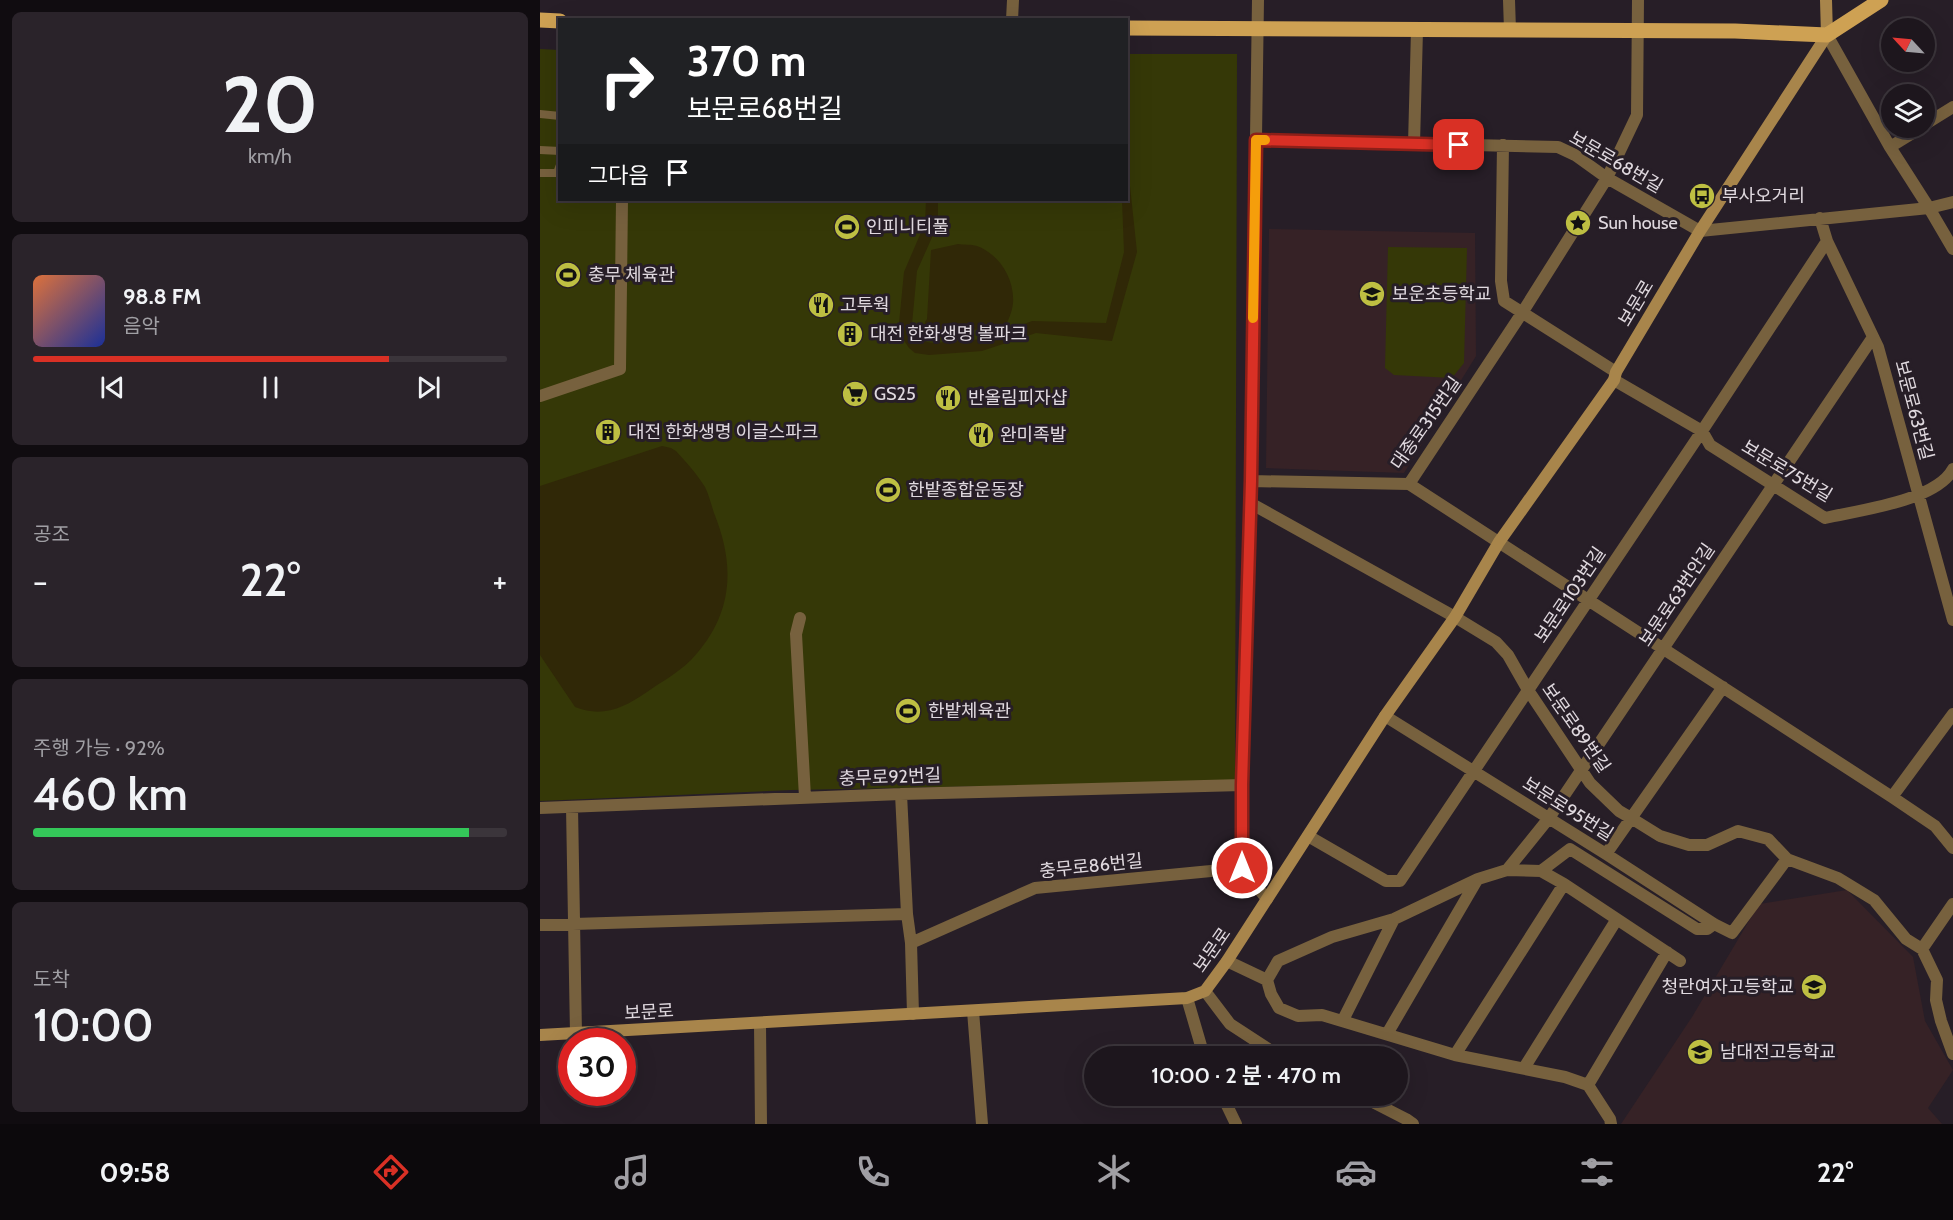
<!DOCTYPE html>
<html lang="ko">
<head>
<meta charset="utf-8">
<style>
  :root { --surface:#1d161d; --page:#2a232a; --text:#f1f3f6; --muted:#a09fa4; --line:#3b353b; --accent:#d93025 }
  body { margin:0; font-family:Cabin,"Noto Sans KR",sans-serif; background:var(--page); color:var(--text); height:100vh; display:flex; flex-direction:column; font-size:22px; white-space:nowrap }
  * { box-sizing:border-box; margin:0 }
  p { font-size:20px; color:var(--muted) }
  .icon { flex:none; width:33px; height:33px; fill:none; stroke:currentColor; stroke-width:2; stroke-linecap:round; stroke-linejoin:round }
  .map { position:relative; flex:1; overflow:hidden }
  .details { display:flex; flex-direction:column; gap:12px; padding:12px; background:#100c10; width:540px }
  .details>* { flex:none }
  .banner { position:absolute; left:18px; top:18px; width:570px; height:183px; border-radius:0px; box-shadow:0 6px 24px #0002,0 0 0 2px var(--line); background:#202124; color:#fff; overflow:hidden }
  .needle { width:39px; rotate:296deg }
  .controls { position:absolute; left:1341px; top:18px; display:grid; gap:12px }
  .controls a { display:grid; place-items:center; width:54px; height:54px; border-radius:50%; background:var(--surface); box-shadow:0 6px 24px #0002,0 0 0 2px var(--line); font-size:30px }
  .speed { position:absolute; left:18px; top:1028px; display:flex; gap:12px; font-size:30px; font-weight:700; text-align:center }
  .speed>* { display:grid; place-content:center; width:78px; height:78px; border-radius:50%; background:var(--surface); box-shadow:0 6px 24px #0002,0 0 0 2px var(--line); line-height:1 }
  .speed .limit { border:9px solid #d22; background:#fff; color:#111 }
  .pin { position:absolute; display:grid; place-items:center; width:51px; height:51px; color:#fff; margin:-26px; border-radius:12px; box-shadow:0 3px 9px #0006 }
  .me { position:absolute; width:66px; margin:-33px; rotate:0deg; stroke-linejoin:round; filter:drop-shadow(0 0 4px #0008) }
  .turn { display:flex; align-items:center; gap:21px; height:126px; padding:0 30px; font-size:27px }
  .turn .icon { width:78px; height:78px; stroke-width:2.5 }
  .turn b { display:block; font-size:42px; line-height:51px }
  .then { display:flex; align-items:center; height:57px; padding:0 30px; background:#0003; gap:12px; font-size:22px }
  .big { font-size:45px; font-weight:600; line-height:1.1 }
  .details .card { flex:1; display:flex; flex-direction:column; justify-content:center; gap:9px; min-width:0; padding:0 21px; border-radius:9px; background:var(--page) }
  .details .dial { align-items:center; gap:0 }
  .dial b { font-size:78px; line-height:1 }
  .song { display:flex; align-items:center; gap:18px }
  .cover { width:72px; height:72px; border-radius:9px; background:linear-gradient(135deg,hsl(20 70% 55%),hsl(230 70% 35%)) }
  .played { height:6px; border-radius:3px; background:linear-gradient(90deg,var(--accent) 75%,var(--line) 75%) }
  .keys { display:flex; justify-content:space-around; direction:ltr }
  .heat { display:flex; justify-content:space-between; align-items:center; font-size:33px; direction:ltr }
  .charge { height:9px; border-radius:4px; background:linear-gradient(90deg,#34c759 92%,var(--line) 0) }
  .trip { position:absolute; left:544px; top:1046px; width:324px; height:60px; border-radius:30px; background:var(--surface); box-shadow:0 6px 24px #0002,0 0 0 2px var(--line); font-weight:600; line-height:60px; text-align:center }
  .tabs { display:flex; height:96px; justify-content:space-around; align-items:center; background:#0c090c; color:var(--muted) }
  .tabs .icon { width:42px; height:42px }
  .tabs .on { color:var(--accent) }
  .tabs b { font-size:27px; color:var(--text) }
  main { display:flex; flex:1; min-height:0 }
  .map>svg:first-child { display:block }
</style>
</head>
<body>
<main>
<section class="details">
<div class="card dial"><b>20</b><p>km/h</p></div>
<div class="card">
<div class="song"><i class="cover"></i><div><b>98.8 FM</b><p>음악</p></div></div>
<div class="played"></div>
<div class="keys"><svg class="icon" aria-label="previous" viewBox="0 0 24 24"><path d="M18 5L8 12l10 7zM5 5v14"/></svg><svg class="icon" aria-label="pause" viewBox="0 0 24 24"><path d="M8 5v14M16 5v14"/></svg><svg class="icon" aria-label="next" viewBox="0 0 24 24"><path d="M6 5l10 7-10 7zM19 5v14"/></svg></div>
</div>
<div class="card"><p>공조</p>
<div class="heat"><a>−</a><b class="big">22°</b><a>+</a></div>
</div>
<div class="card"><p>주행 가능 · 92%</p><b class="big">460 km</b><div class="charge"></div></div>
<div class="card"><p>도착</p><b class="big">10:00</b></div>
</section>
<div class="map">
<svg width="1413" height="1124" viewBox="0 0 1413 1124">
  <rect width="100%" height="100%" fill="#271e27"/>
  <!-- education -->
  <path fill="#362226" d="M729 229 935 233 936 356 864 473 726 468Z
    M1307 890 1373 957 1385 1021 1413 1070 1388 1108 1402 1124H1081L1152 1017 1219 904Z"/>
  <!-- green -->
  <path fill="#353807" d="M0 49 19 50 20 200H586L587 54H697L695 781 252 790 0 801Z
    M848 247 927 248 924 363 912 378 854 375 845 368Z"/>
  <!-- sand -->
  <path fill="#302807" d="M587 183 590 186 597 252 572 341 496 333 442 351 389 355 375 353 369 348 361 336 359 323 364 272 385 223 386 200H398V224L377 271 372 324 374 332 378 337 387 342 394 343 445 339 492 321 566 323 584 252 582 200H586Z
    M418 244C424 245 431 244 437 246 459 254 475 279 473 303 472 313 468 321 463 330L396 329 390 332 384 328 385 322 387 319 391 250Z
    M122 446 131 448 136 451C146 462 157 474 165 487 169 495 171 504 174 513 196 567 193 616 151 660 138 673 121 682 107 692 84 708 62 718 35 707L0 655V486Z"/>
  <g fill="none" stroke-linecap="round" stroke-linejoin="round">
    <!-- lane -->
    <path stroke="#77613e" stroke-width="8" d="M0 114 20 116
      M0 150 20 151
      M0 173H17L20 165"/>
    <!-- street -->
    <path stroke="#77613e" stroke-width="12" d="M718 0 711 481 702 785V868L727 899
      M969 0 970 30
      M472 20 473 0
      M1287 35 1350 147 1389 208 1413 249
      M1384 125 1413 107
      M716 140 1018 147 1035 155 1067 178 1160 231 1389 208 1413 202
      M874 144 877 30
      M963 145 961 281 964 301 1076 372
      M1350 147 1381 128
      M1280 218 1287 241 1338 347 1413 620
      M1074 380 1162 431 1170 445 1285 518C1319 510 1396 501 1413 469
      M0 396 80 369 82 200
      M711 481 869 484 982 313 1067 178 1097 115 1098 0
      M869 484 1352 797 1395 826 1413 848
      M710 503 915 617 956 642 968 655 988 690 1050 783 1079 811 1091 818 1120 836 1149 845H1167L1198 831 1228 839 1247 859 1298 878 1334 900 1366 939 1382 949 1397 980 1396 1000 1401 1021 1413 1054
      M260 618 256 634 265 797
      M845 716 1066 854 1174 924 1192 933 1247 859
      M361 794 367 914 371 943 373 1014
      M1352 797 1413 714
      M32 807 36 1034
      M0 808 361 794 702 785
      M768 836 846 881H860L1162 431 1287 241
      M1066 854 1183 687
      M967 870 1009 818 1333 337
      M1001 871 1030 849 1157 929H1167L1174 924
      M0 925 367 914
      M371 943 495 888 702 868
      M1382 949 1413 904
      M687 961 727 980 731 994 739 1008 758 1016 782 1015 915 1055 1025 1077 1048 1085 1070 1119 1071 1124
      M727 980 738 961 792 937 854 919 938 879 967 870 1001 871 1024 884 1140 961
      M665 991 690 1024 739 1056
      M647 998 664 1056
      M433 1011 442 1124
      M803 1020 854 919
      M220 1024 221 1124
      M847 1034 937 880
      M915 1055 1024 884
      M984 1068 1077 919
      M1048 1085 1127 952
      M682 1095 696 1124
      M819 1095 866 1119 873 1124"/>
    <!-- secondary -->
    <path stroke="#a8854b" stroke-width="12" d="M0 1035 647 998 665 991 687 961 845 716 915 617 959 542 1074 380 1076 372 1160 231 1287 35 1286 0"/>
    <!-- primary -->
    <path stroke="#cea153" stroke-width="15" d="M0 20 20 21
      M586 28 1195 31 1287 35 1341 0"/>
  </g>
  <g fill="none" stroke-linecap="round" stroke-linejoin="round">
    <!-- route casing -->
    <g stroke="#8d1f18" stroke-width="15">
      <path id="route" d="M702 868V785L711 481 716 140 919 145"/>
    </g>
    <!-- route -->
    <use href="#route" stroke="#d93025" stroke-width="10"/>
    <!-- slow -->
    <path stroke="#f59e0b" stroke-width="10" d="M713 318 716 140H725"/>
  </g>
  <!-- icons -->
  <defs>
    <g id="bus-disc" transform="scale(1.35)"><circle r="9.5" fill="#bebf42" stroke="#271e27"/><path d="M-5-6H5V4H4V6H2V4H-2V6H-4V4H-5ZM-3.5-4V0h7V-4ZM-3.5 1.2v1.5H-2V1.2ZM2 1.2v1.5H3.5V1.2Z" fill="#111"/></g>
    <g id="sight-disc" transform="scale(1.35)"><circle r="9.5" fill="#bebf42" stroke="#271e27"/><path d="M0-6L1.8-2.2L6-1.7L2.9 1.2L3.7 5.4L0 3.3L-3.7 5.4L-2.9 1.2L-6-1.7L-1.8-2.2Z" fill="#111"/></g>
    <g id="stadium-disc" transform="scale(1.35)"><circle r="9.5" fill="#bebf42" stroke="#271e27"/><path d="M0-5a6.5 5 0 1 0 0 10a6.5 5 0 1 0 0-10ZM-3.5-1.8h7v3.6h-7Z" fill="#111"/></g>
    <g id="school-disc" transform="scale(1.35)"><circle r="9.5" fill="#bebf42" stroke="#271e27"/><path d="M0-5L7-2L0 1L-7-2ZM-4 1L0 2.5L4 1V4Q0 6-4 4Z" fill="#111"/></g>
    <g id="restaurant-disc" transform="scale(1.35)"><circle r="9.5" fill="#bebf42" stroke="#271e27"/><path d="M-5-6h1v4h1v-4h1v4h1v-4h1v5L-1.5 .5V6h-2V.5L-5-1ZM5-6V6H3V1.5H1.5Q1.5-4 5-6Z" fill="#111"/></g>
    <g id="building-disc" transform="scale(1.35)"><circle r="9.5" fill="#bebf42" stroke="#271e27"/><path d="M-4-6H4V6H1V3H-1V6H-4ZM-2.5-4.3h1.7v1.8h-1.7ZM.8-4.3h1.7v1.8H.8ZM-2.5-1h1.7V.8h-1.7ZM.8-1h1.7V.8H.8Z" fill="#111"/></g>
    <g id="supermarket-disc" transform="scale(1.35)"><circle r="9.5" fill="#bebf42" stroke="#271e27"/><path d="M-6-5.5h2.5l.6 2H6L4.5 2H-2.5L-4.4-4H-6ZM-1.5 3.2a1.3 1.3 0 1 0 .1 0ZM3 3.2a1.3 1.3 0 1 0 .1 0Z" fill="#111"/></g>
  </defs>
  <g fill-rule="evenodd">
    <use href="#bus-disc" x="1162" y="196"/>
    <use href="#sight-disc" x="1038" y="223"/>
    <use href="#stadium-disc" x="307" y="227"/>
    <use href="#stadium-disc" x="28" y="275"/>
    <use href="#school-disc" x="832" y="294"/>
    <use href="#restaurant-disc" x="281" y="305"/>
    <use href="#building-disc" x="310" y="334"/>
    <use href="#supermarket-disc" x="315" y="394"/>
    <use href="#restaurant-disc" x="408" y="398"/>
    <use href="#building-disc" x="68" y="432"/>
    <use href="#restaurant-disc" x="441" y="435"/>
    <use href="#stadium-disc" x="348" y="490"/>
    <use href="#stadium-disc" x="368" y="711"/>
    <use href="#school-disc" x="1274" y="987"/>
    <use href="#school-disc" x="1160" y="1052"/>
  </g>
  <g text-anchor="middle" stroke-width="6" stroke-linejoin="round" paint-order="stroke">
    <!-- street labels -->
    <g font-size="18" fill="#e0d9df" stroke="#271e27">
      <text transform="translate(1076 162) rotate(30)" y="6">보문로68번길</text>
      <text transform="translate(1096 303) rotate(-59)" y="6">보문로</text>
      <text transform="translate(1374 410) rotate(75)" y="6">보문로63번길</text>
      <text transform="translate(886 423) rotate(-55)" y="6">대종로315번길</text>
      <text transform="translate(1247 471) rotate(31)" y="6">보문로75번길</text>
      <text transform="translate(1030 595) rotate(-56)" y="6">보문로103번길</text>
      <text transform="translate(1137 595) rotate(-56)" y="6">보문로63번안길</text>
      <text transform="translate(1036 728) rotate(55)" y="6">보문로89번길</text>
      <text transform="translate(350 777) rotate(-2)" y="6">충무로92번길</text>
      <text transform="translate(1028 809) rotate(32)" y="6">보문로95번길</text>
      <text transform="translate(551 866) rotate(-6)" y="6">충무로86번길</text>
      <text transform="translate(672 950) rotate(-55)" y="6">보문로</text>
      <text transform="translate(109 1012) rotate(-3)" y="6">보문로</text>
    </g>
    <!-- poi labels -->
    <g font-size="18" fill="#e0d9df" stroke="#271e27" text-anchor="start">
      <text x="1182" y="202">부사오거리</text>
      <text x="1058" y="229">Sun house</text>
      <text x="326" y="233">인피니티풀</text>
      <text x="48" y="281">충무 체육관</text>
      <text x="852" y="300">보운초등학교</text>
      <text x="300" y="311">고투웍</text>
      <text x="330" y="340">대전 한화생명 볼파크</text>
      <text x="334" y="400">GS25</text>
      <text x="428" y="404">반올림피자샵</text>
      <text x="88" y="438">대전 한화생명 이글스파크</text>
      <text x="460" y="441">완미족발</text>
      <text x="368" y="496">한밭종합운동장</text>
      <text x="388" y="717">한밭체육관</text>
      <text x="1254" y="993" text-anchor="end">청란여자고등학교</text>
      <text x="1180" y="1058">남대전고등학교</text>
    </g>
  </g>
</svg>
<div class="controls">
<a><svg class="needle" viewBox="-14 -14 28 28"><path d="M0-13l5 13h-10z" fill="#e53935"/><path d="M0 13l5-13h-10z" fill="#a09fa4"/></svg></a>
<a><svg class="icon" aria-label="layers" viewBox="0 0 24 24"><path d="M12 4l9 5-9 5-9-5zM3 14l9 5 9-5"/></svg></a>
</div>
<div class="speed"><div class="limit">30</div></div>
<div class="pin" style="left:919px;top:145px;background:#d93025"><svg class="icon" aria-label="arrive" viewBox="0 0 24 24"><path d="M6 21V4h12l-3 4 3 4H6"/></svg></div>
<svg class="me" style="left:702px;top:868px" viewBox="-20 -20 40 40"><circle r="17" fill="#d93025" stroke="#fff" stroke-width="3"/><path d="M0-11L8 9 0 5-8 9z" fill="#fff"/></svg>
<div class="trip">10:00 · 2 분 · 470 m</div>
<div class="banner">
<div class="turn"><svg class="icon" aria-label="right" viewBox="0 0 24 24"><path d="M7 20v-9h11M14 6l5 5-5 5"/></svg><div><b>370 m</b>보문로68번길</div></div>
<div class="then">그다음<svg class="icon" aria-label="arrive" viewBox="0 0 24 24"><path d="M6 21V4h12l-3 4 3 4H6"/></svg></div>
</div>
</div>
</main>
<nav class="tabs">
<b>09:58</b>
<svg class="icon on" aria-label="directions" viewBox="0 0 24 24"><path d="M12 3l9 9-9 9-9-9zM9 14v-3h6M13 9l2 2-2 2"/></svg>
<svg class="icon" aria-label="music" viewBox="0 0 24 24"><path d="M9 18V5l10-2v13"/><circle cx="6" cy="18" r="3"/><circle cx="16" cy="16" r="3"/></svg>
<svg class="icon" aria-label="phone" viewBox="0 0 24 24"><path d="M5 4h4l2 5-3 2q2 4 5 5l2-3 5 2v4C11 20 4 13 5 4z"/></svg>
<svg class="icon" aria-label="climate" viewBox="0 0 24 24"><path d="M12 3v18M4 7l16 10M4 17L20 7"/></svg>
<svg class="icon" aria-label="car" viewBox="0 0 24 24"><path d="M5 17H2v-5l4-1 3-4h7l3 4 3 1v5h-3M9 17h6M6 11h13"/><circle cx="7" cy="17" r="2"/><circle cx="17" cy="17" r="2"/></svg>
<svg class="icon" aria-label="filters" viewBox="0 0 24 24"><path d="M4 7h16M4 17h16"/><circle cx="9" cy="7" r="2"/><circle cx="15" cy="17" r="2"/></svg>
<b>22°</b>
</nav>
</body>
</html>
